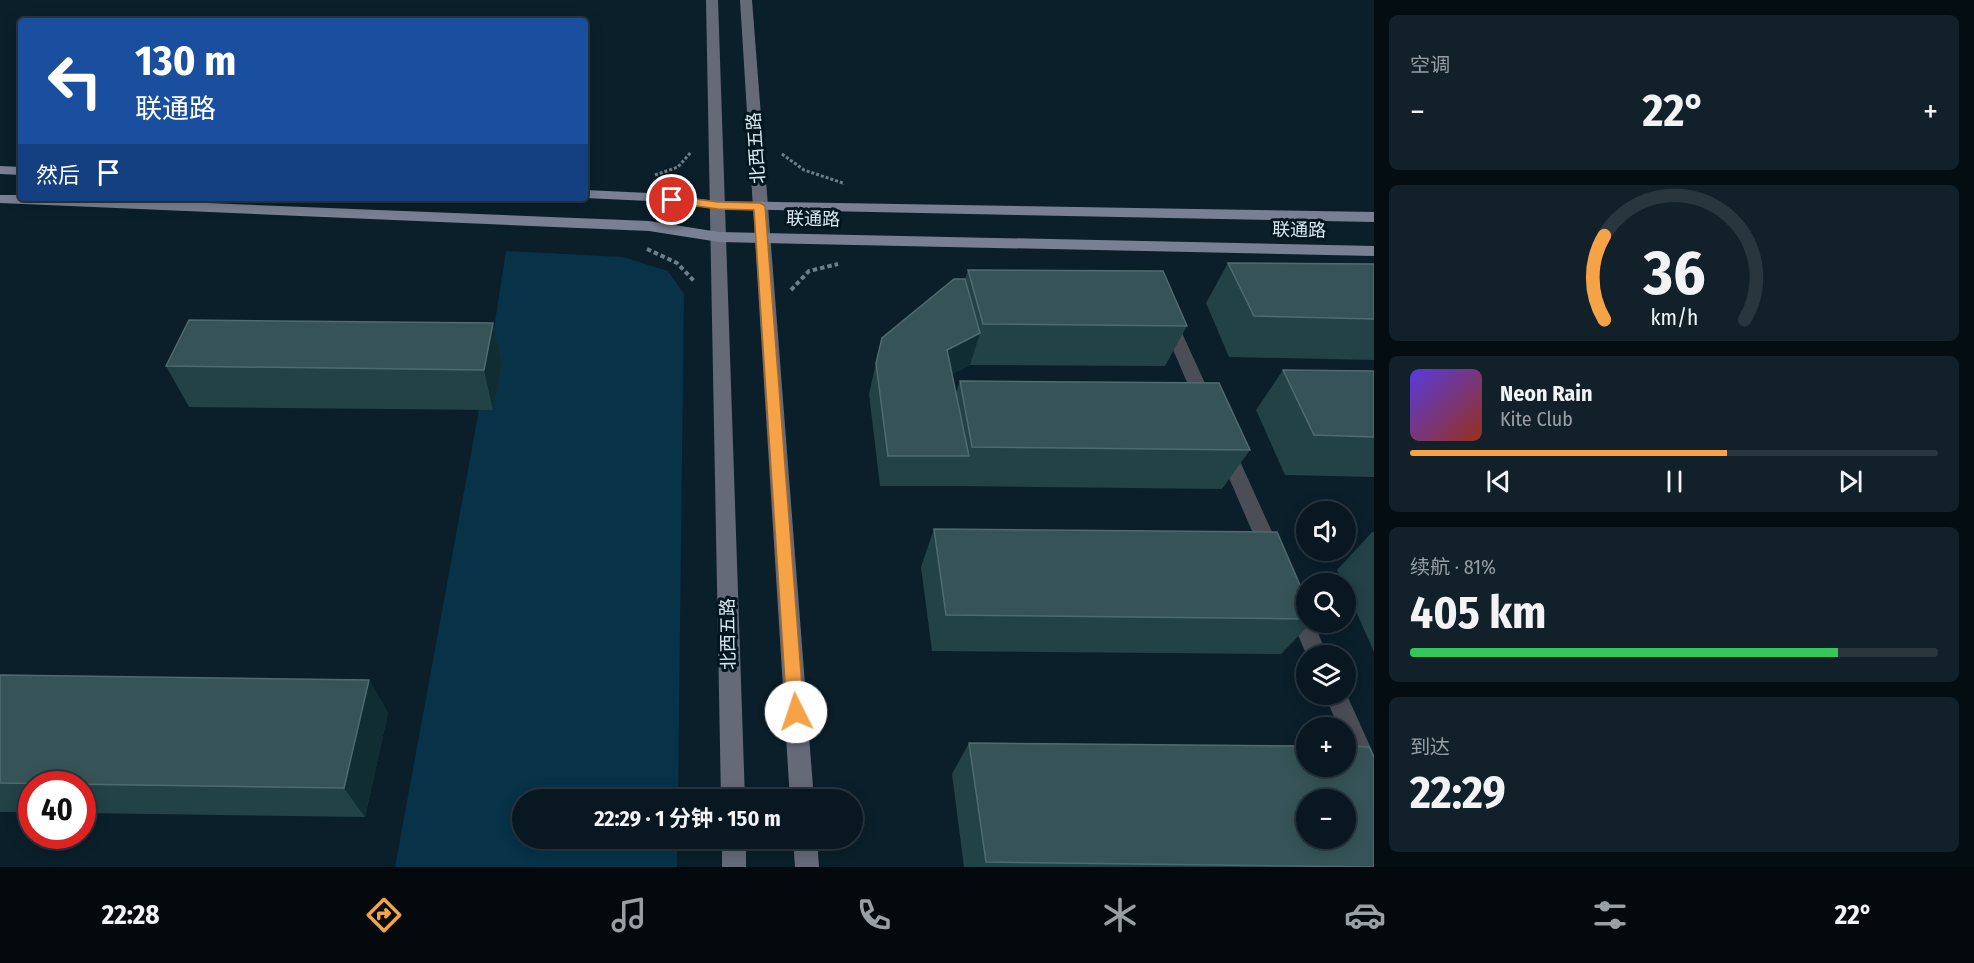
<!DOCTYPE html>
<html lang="zh">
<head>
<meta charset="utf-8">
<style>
  :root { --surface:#081720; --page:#112029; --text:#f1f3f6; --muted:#989fa5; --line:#29363e; --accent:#f6a247 }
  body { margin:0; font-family:"Fira Sans Condensed","Noto Sans SC",sans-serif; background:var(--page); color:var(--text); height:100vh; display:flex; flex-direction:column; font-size:22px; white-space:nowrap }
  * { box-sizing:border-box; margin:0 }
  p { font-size:20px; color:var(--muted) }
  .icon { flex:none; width:33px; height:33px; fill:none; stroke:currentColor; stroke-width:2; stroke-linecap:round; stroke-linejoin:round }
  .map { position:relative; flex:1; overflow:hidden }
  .details { display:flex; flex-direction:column; gap:15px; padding:15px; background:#040d12; width:600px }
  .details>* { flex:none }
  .guide { position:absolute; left:18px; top:18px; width:570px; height:183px; border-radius:6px; box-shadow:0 3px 15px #0003,0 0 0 2px var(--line); background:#1a4fa0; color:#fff; overflow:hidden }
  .fabs { position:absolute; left:1296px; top:501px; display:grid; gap:12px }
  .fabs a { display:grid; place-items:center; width:60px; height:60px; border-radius:50%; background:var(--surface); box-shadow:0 3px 15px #0003,0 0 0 2px var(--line); font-size:30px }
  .speed { position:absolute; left:18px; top:771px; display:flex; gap:12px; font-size:30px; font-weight:700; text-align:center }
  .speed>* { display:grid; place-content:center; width:78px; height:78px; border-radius:50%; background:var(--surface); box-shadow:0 3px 15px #0003,0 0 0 2px var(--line); line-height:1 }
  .speed .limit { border:9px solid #d22; background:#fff; color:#111 }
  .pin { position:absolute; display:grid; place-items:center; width:51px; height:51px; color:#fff; margin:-26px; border:3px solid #fff; border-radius:50%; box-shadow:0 2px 6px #0007 }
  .me { position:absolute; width:66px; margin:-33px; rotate:356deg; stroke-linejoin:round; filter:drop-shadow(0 0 4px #0008) }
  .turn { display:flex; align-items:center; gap:21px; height:126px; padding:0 18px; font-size:27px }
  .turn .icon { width:78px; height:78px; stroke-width:2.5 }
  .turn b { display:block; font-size:42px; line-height:51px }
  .then { display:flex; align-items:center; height:57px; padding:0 18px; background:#0003; gap:12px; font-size:22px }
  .big { font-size:45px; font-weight:700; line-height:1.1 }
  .details .tile { flex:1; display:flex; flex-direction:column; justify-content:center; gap:9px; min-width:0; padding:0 21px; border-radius:9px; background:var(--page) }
  .details .dial { align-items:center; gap:0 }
  .dial svg { height:156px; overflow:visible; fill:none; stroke:var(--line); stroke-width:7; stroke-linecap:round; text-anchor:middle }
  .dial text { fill:var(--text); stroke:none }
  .song { display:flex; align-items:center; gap:18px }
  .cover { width:72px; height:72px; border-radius:9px; background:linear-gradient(135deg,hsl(250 70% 55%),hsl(10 70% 35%)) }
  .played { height:6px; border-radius:3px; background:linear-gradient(90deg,var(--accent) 60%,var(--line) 60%) }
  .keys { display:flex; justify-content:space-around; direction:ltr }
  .heat { display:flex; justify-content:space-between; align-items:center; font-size:33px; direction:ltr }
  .charge { height:9px; border-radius:4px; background:linear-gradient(90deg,#34c759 81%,var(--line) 0) }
  .trip { position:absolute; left:512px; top:789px; width:351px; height:60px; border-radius:30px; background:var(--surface); box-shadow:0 3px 15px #0003,0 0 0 2px var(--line); font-weight:700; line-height:60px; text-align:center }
  .tabs { display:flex; height:96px; justify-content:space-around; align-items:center; background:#03090d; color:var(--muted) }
  .tabs .icon { width:42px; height:42px }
  .tabs .current { color:var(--accent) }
  .tabs b { font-size:27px; color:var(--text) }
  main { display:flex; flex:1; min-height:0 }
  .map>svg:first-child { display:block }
</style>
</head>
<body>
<main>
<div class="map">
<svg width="1374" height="867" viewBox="0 0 1374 867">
  <rect width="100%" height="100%" fill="#0a1f2a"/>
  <!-- green -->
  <path fill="#073247" d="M506 251 623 257 668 271 684 294 678 799 522 800V838L677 839V867H395L494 328Z"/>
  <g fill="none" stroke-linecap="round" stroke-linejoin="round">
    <!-- path-far1 -->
    <path stroke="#6d7e88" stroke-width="3" stroke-dasharray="3 2" stroke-linecap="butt" d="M782 154 804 170 843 183V185
      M655 175 678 167 691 152"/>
    <!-- path -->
    <path stroke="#6d7e88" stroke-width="4" stroke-dasharray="4.5 3" stroke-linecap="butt" d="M647 249 677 263 694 281
      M791 290 809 271 838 264"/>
    <!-- street -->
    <path fill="#4b4e57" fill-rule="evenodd" d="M1169 316 1175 318 1177 322 1214 403 1211 408 1205 410 1199 408 1196 403 1161 322 1163 318Z
      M1225 441 1231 443 1234 448 1282 554 1279 560 1272 562 1265 560 1262 554 1216 448 1219 443Z
      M1296 598 1303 601 1306 607V622H1313L1328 656H1307L1286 607 1289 601Z
      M1346 693 1374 755V793L1366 789 1346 743V728H1339L1324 694H1346Z"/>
    <!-- secondary -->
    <path fill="#656a79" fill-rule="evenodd" d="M706 0H718L745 800H721Z
      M740 0H752L814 800H790Z
      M722 838H746V867H722Z
      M793 838H817L819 867H795Z"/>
    <!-- primary -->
    <path fill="#798093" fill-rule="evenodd" d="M0 166 21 167V175L0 174Z
      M585 190 649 193 718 201 1374 212V222L718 209 649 201 585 198Z
      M0 195H21V198H83L649 221 719 232 1374 246V256L719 242 649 231 0 203Z"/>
  </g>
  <!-- wall -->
  <path fill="#224245" d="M1228 263 1374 264V360L1229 357 1206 303Z
    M968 270 1187 326 1165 366 970 365 952 374 956 392 960 381 1250 450 1222 489 958 486H880L869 394 876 363 965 279Z
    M493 323 502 363 493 410 189 407 166 366Z
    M1283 370 1374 371V477L1285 475 1256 410Z
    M934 529 1306 599V622H1312L1281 654 932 651 921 567Z
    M1372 532H1374V652L1346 589V584H1343L1337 570Z
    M0 675 369 680 388 713 365 817 82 813V784H32V812H0Z
    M969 743 1374 867H964L952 774Z"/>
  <!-- shaded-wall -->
  <path fill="#102d32" d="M493 323 502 363 493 410 484 370Z
    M980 333 970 365 938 381 947 350Z
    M369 680 388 713 365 817 344 788Z"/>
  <!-- building -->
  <path fill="#365457" stroke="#506b6f" stroke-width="1.5" fill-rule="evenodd" d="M1228 263 1374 264V319L1254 316Z
    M968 270 1163 271 1187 326 983 324Z
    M954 279H965L980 333 947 350 969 456H888L876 363 882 338Z
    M189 320 493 323 484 370 166 366Z
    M1283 370 1374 371V437L1314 435Z
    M960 381 1219 383 1250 450 972 447Z
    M934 529 1277 532 1306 599V619L946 615Z
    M0 675 369 680 344 788 0 783Z
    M969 743 1306 746V766H1346V746L1369 747 1374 757V867L986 862ZM1306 800H1346V838H1306Z"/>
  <!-- route -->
  <path fill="#f6a247" stroke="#a0692e" stroke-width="1.5" d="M672 196 718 202 760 203 765 206 804 712 802 717 796 720 790 717 787 712 754 210 718 209 668 202 666 200Z"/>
  <g text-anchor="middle" stroke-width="6" stroke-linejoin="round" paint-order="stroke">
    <!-- street labels -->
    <g font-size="18" fill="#dbe8f0" stroke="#021620">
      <text transform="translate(756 148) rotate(-94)" y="6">北西五路</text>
      <text transform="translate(813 219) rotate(1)" y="6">联通路</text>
      <text transform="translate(1299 230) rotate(1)" y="6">联通路</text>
      <text transform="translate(728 634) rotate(-91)" y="6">北西五路</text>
    </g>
  </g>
</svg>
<div class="fabs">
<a><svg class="icon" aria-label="sound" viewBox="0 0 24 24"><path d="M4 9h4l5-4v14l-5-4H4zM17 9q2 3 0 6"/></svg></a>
<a><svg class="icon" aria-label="search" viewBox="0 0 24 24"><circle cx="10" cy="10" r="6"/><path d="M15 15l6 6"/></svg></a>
<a><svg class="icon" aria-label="layers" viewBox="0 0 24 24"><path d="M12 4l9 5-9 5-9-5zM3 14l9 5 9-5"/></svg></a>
<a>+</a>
<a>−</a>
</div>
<div class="speed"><div class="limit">40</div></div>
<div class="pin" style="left:672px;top:200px;background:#d93025"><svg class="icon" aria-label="arrive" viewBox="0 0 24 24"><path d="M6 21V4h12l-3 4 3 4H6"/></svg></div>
<svg class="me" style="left:796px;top:712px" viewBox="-20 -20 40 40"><circle r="19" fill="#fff"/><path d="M0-13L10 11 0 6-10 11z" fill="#f6a247"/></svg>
<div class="trip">22:29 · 1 分钟 · 150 m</div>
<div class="guide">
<div class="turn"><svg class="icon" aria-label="left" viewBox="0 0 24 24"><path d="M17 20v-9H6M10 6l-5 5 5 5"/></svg><div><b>130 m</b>联通路</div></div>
<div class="then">然后<svg class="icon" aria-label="arrive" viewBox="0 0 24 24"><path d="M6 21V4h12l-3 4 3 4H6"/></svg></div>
</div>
</div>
<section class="details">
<div class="tile"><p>空调</p>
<div class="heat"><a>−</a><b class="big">22°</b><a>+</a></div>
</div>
<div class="tile dial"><svg viewBox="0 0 100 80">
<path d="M14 69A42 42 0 1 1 86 69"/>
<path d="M14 69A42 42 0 0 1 14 26" stroke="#f6a247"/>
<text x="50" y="56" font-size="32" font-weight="700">36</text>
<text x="50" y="72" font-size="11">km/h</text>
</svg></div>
<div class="tile">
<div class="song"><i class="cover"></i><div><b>Neon Rain</b><p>Kite Club</p></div></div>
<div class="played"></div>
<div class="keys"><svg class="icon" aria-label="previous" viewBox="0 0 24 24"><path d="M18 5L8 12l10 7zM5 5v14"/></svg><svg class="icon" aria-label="pause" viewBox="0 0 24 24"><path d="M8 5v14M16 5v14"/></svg><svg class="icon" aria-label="next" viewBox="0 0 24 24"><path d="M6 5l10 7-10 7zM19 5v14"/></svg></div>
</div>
<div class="tile"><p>续航 · 81%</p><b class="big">405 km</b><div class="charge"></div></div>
<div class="tile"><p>到达</p><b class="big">22:29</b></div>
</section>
</main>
<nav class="tabs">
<b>22:28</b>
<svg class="icon current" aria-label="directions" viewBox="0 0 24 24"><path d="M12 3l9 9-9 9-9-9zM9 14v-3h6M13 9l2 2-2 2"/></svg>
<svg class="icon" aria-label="music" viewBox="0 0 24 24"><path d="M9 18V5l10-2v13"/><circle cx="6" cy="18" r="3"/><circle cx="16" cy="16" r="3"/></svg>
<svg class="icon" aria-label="phone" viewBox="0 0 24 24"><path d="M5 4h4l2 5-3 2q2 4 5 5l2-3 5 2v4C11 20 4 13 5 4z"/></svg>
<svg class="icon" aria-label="climate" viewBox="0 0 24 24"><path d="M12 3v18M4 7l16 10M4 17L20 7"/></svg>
<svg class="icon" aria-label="car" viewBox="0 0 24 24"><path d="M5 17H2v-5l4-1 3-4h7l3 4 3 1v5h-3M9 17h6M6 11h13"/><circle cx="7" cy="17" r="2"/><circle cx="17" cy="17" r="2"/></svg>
<svg class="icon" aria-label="filters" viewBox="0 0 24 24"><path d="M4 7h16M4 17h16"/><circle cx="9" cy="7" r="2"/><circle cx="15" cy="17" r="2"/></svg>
<b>22°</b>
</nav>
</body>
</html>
